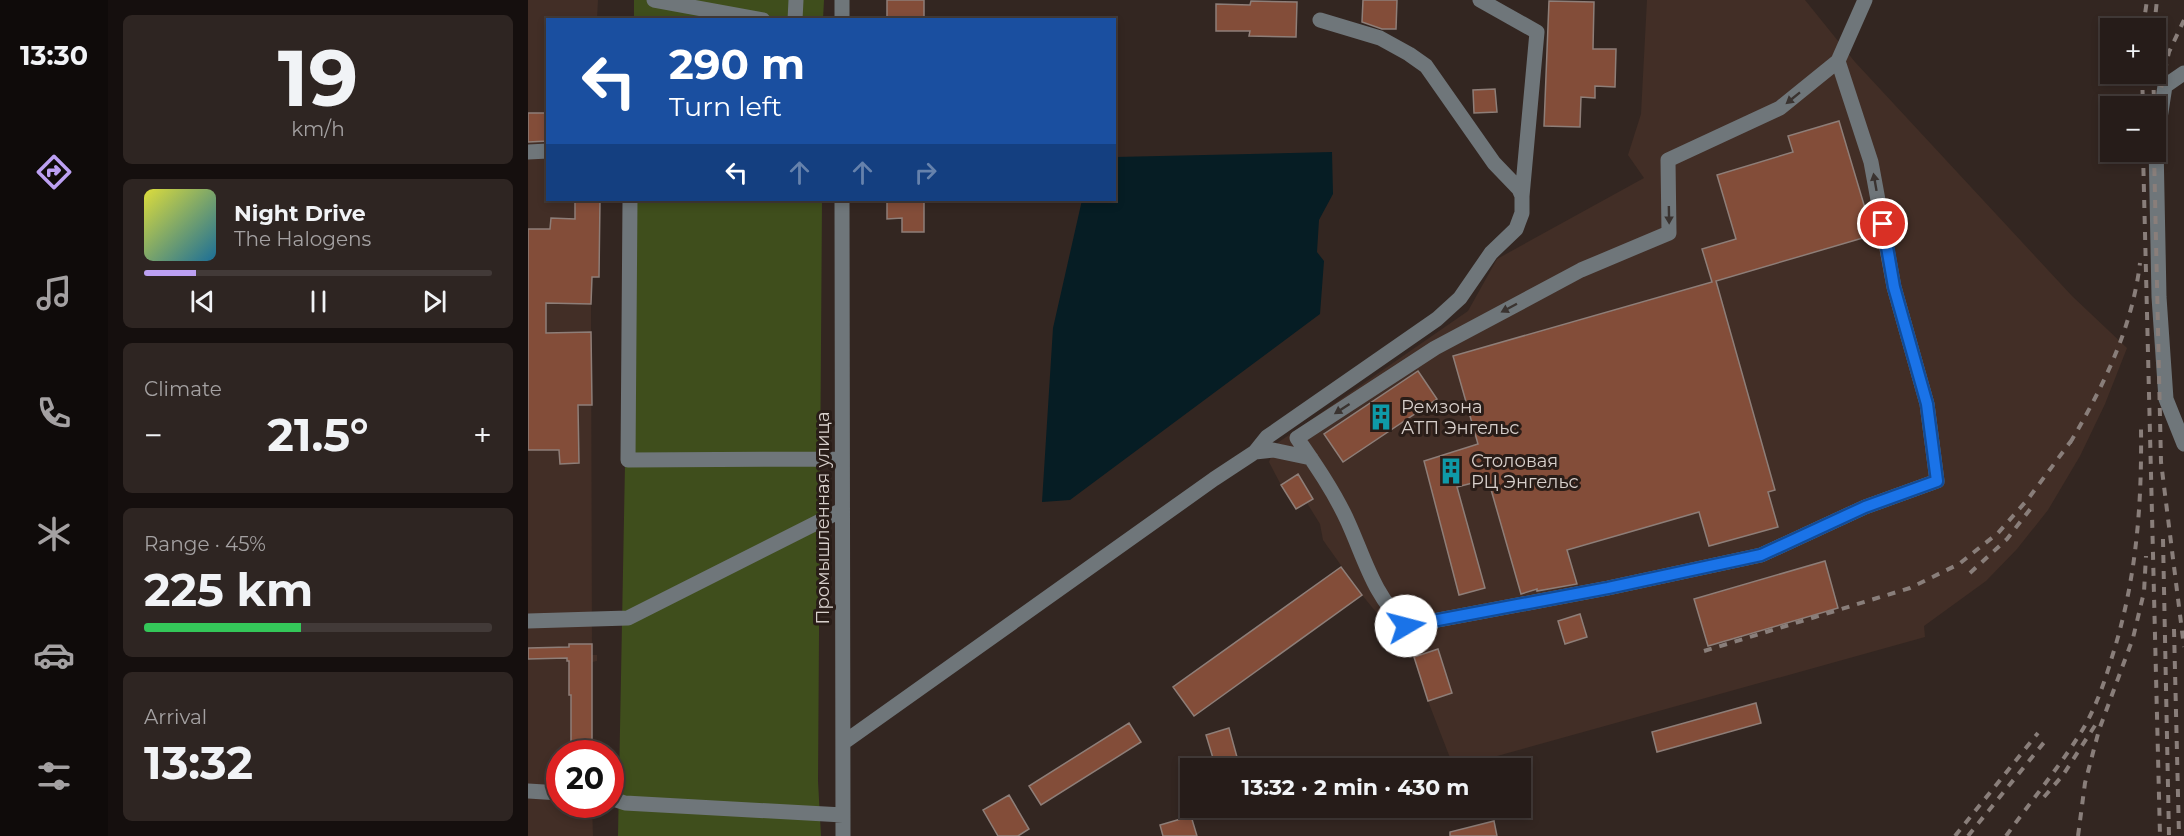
<!DOCTYPE html>
<html lang="en">
<head>
<meta charset="utf-8">
<style>
  :root { --surface:#261c19; --page:#2e2522; --text:#f1f3f6; --muted:#a4a1a2; --line:#423a38; --accent:#bca0f2 }
  body { margin:0; font-family:Montserrat,sans-serif; background:var(--page); color:var(--text); height:100vh; display:flex; flex-direction:column; font-size:22px; white-space:nowrap }
  * { box-sizing:border-box; margin:0 }
  p { font-size:20px; color:var(--muted) }
  .icon { flex:none; width:33px; height:33px; fill:none; stroke:currentColor; stroke-width:2; stroke-linecap:round; stroke-linejoin:round }
  .map { position:relative; flex:1; overflow:hidden }
  .sheet { display:flex; flex-direction:column; gap:15px; padding:15px; background:#150f0e; width:420px }
  .sheet>* { flex:none }
  .banner { position:absolute; left:18px; top:18px; width:570px; height:183px; border-radius:0px; box-shadow:0 3px 9px #0003,0 0 0 2px var(--line); background:#1a4fa0; color:#fff; overflow:hidden }
  .buttons { position:absolute; left:1572px; top:18px; display:grid; gap:12px }
  .buttons a { display:grid; place-items:center; width:66px; height:66px; border-radius:0px; background:var(--surface); box-shadow:0 3px 9px #0003,0 0 0 2px var(--line); font-size:30px }
  .speed { position:absolute; left:18px; top:740px; display:flex; gap:12px; font-size:30px; font-weight:700; text-align:center }
  .speed>* { display:grid; place-content:center; width:78px; height:78px; border-radius:50%; background:var(--surface); box-shadow:0 3px 9px #0003,0 0 0 2px var(--line); line-height:1 }
  .speed .limit { border:9px solid #d22; background:#fff; color:#111 }
  .pin { position:absolute; display:grid; place-items:center; width:51px; height:51px; color:#fff; margin:-26px; border:3px solid #fff; border-radius:50%; box-shadow:0 2px 6px #0007 }
  .me { position:absolute; width:66px; margin:-33px; rotate:82deg; stroke-linejoin:round; filter:drop-shadow(0 0 4px #0008) }
  .turn { display:flex; align-items:center; gap:21px; height:126px; padding:0 24px; font-size:27px }
  .turn .icon { width:78px; height:78px; stroke-width:2.5 }
  .turn b { display:block; font-size:42px; line-height:51px }
  .lanes { display:flex; align-items:center; height:57px; padding:0 24px; background:#0003; justify-content:center; gap:30px; direction:ltr }
  .lanes .off { opacity:.35 }
  .big { font-size:45px; font-weight:700; line-height:1.1 }
  .sheet .card { flex:1; display:flex; flex-direction:column; justify-content:center; gap:9px; min-width:0; padding:0 21px; border-radius:9px; background:var(--page) }
  .sheet .dial { align-items:center; gap:0 }
  .dial b { font-size:78px; line-height:1 }
  .song { display:flex; align-items:center; gap:18px }
  .cover { width:72px; height:72px; border-radius:9px; background:linear-gradient(135deg,hsl(60 70% 55%),hsl(200 70% 35%)) }
  .played { height:6px; border-radius:3px; background:linear-gradient(90deg,var(--accent) 15%,var(--line) 15%) }
  .keys { display:flex; justify-content:space-around; direction:ltr }
  .heat { display:flex; justify-content:space-between; align-items:center; font-size:33px; direction:ltr }
  .charge { height:9px; border-radius:4px; background:linear-gradient(90deg,#34c759 45%,var(--line) 0) }
  .trip { position:absolute; left:652px; top:758px; width:351px; height:60px; border-radius:0px; background:var(--surface); box-shadow:0 3px 9px #0003,0 0 0 2px var(--line); font-weight:700; line-height:60px; text-align:center }
  main { display:flex; flex:1; min-height:0 }
  .dock { display:flex; flex-direction:column; width:108px; justify-content:space-around; align-items:center; background:#0f0b0a; color:var(--muted) }
  .dock .icon { width:42px; height:42px }
  .dock .active { color:var(--accent) }
  .dock b { font-size:27px; color:var(--text) }
  .map>svg:first-child { display:block }
</style>
</head>
<body>
<main>
<nav class="dock">
<b>13:30</b>
<svg class="icon active" aria-label="directions" viewBox="0 0 24 24"><path d="M12 3l9 9-9 9-9-9zM9 14v-3h6M13 9l2 2-2 2"/></svg>
<svg class="icon" aria-label="music" viewBox="0 0 24 24"><path d="M9 18V5l10-2v13"/><circle cx="6" cy="18" r="3"/><circle cx="16" cy="16" r="3"/></svg>
<svg class="icon" aria-label="phone" viewBox="0 0 24 24"><path d="M5 4h4l2 5-3 2q2 4 5 5l2-3 5 2v4C11 20 4 13 5 4z"/></svg>
<svg class="icon" aria-label="climate" viewBox="0 0 24 24"><path d="M12 3v18M4 7l16 10M4 17L20 7"/></svg>
<svg class="icon" aria-label="car" viewBox="0 0 24 24"><path d="M5 17H2v-5l4-1 3-4h7l3 4 3 1v5h-3M9 17h6M6 11h13"/><circle cx="7" cy="17" r="2"/><circle cx="17" cy="17" r="2"/></svg>
<svg class="icon" aria-label="filters" viewBox="0 0 24 24"><path d="M4 7h16M4 17h16"/><circle cx="9" cy="7" r="2"/><circle cx="15" cy="17" r="2"/></svg>
</nav>
<section class="sheet">
<div class="card dial"><b>19</b><p>km/h</p></div>
<div class="card">
<div class="song"><i class="cover"></i><div><b>Night Drive</b><p>The Halogens</p></div></div>
<div class="played"></div>
<div class="keys"><svg class="icon" aria-label="previous" viewBox="0 0 24 24"><path d="M18 5L8 12l10 7zM5 5v14"/></svg><svg class="icon" aria-label="pause" viewBox="0 0 24 24"><path d="M8 5v14M16 5v14"/></svg><svg class="icon" aria-label="next" viewBox="0 0 24 24"><path d="M6 5l10 7-10 7zM19 5v14"/></svg></div>
</div>
<div class="card"><p>Climate</p>
<div class="heat"><a>−</a><b class="big">21.5°</b><a>+</a></div>
</div>
<div class="card"><p>Range · 45%</p><b class="big">225 km</b><div class="charge"></div></div>
<div class="card"><p>Arrival</p><b class="big">13:32</b></div>
</section>
<div class="map">
<svg width="1656" height="836" viewBox="0 0 1656 836">
  <rect width="100%" height="100%" fill="#332621"/>
  <!-- built -->
  <path fill="#422e26" d="M0 0H70L69 19 20 20V200H72L71 277 64 278 63 304 64 655H69V661L64 662V753H32V804H64L65 836H0Z
    M1119 0H1277L1327 62 1544 296 1599 348 1577 404 1552 456 1520 510 1489 549 1458 581 1396 626 1397 637 926 768 900 701 885 657 834 595 795 540 792 524 779 503 785 498 770 475 753 485 741 462 748 444 940 311 969 259 1116 178 1100 155 1113 114Z"/>
  <!-- green -->
  <path fill="#3f4e1c" d="M106 0H296L295 19 106 20Z
    M102 200H294L290 781 293 836H90Z"/>
  <!-- water -->
  <path fill="#061d24" d="M804 152 805 194 791 220 789 252 796 261 792 314 542 500 514 502 525 328 554 200H586L587 157Z"/>
  <!-- building -->
  <path fill="#834d39" stroke="#8e7e78" stroke-width="1.5" d="M359 0H396V20H359Z
    M835 0H869L868 29H854L834 22Z
    M723 1 769 2 768 37 721 36 722 31H688V4L722 5Z
    M1021 1 1066 2 1065 49H1088L1087 87 1067 86V98L1053 97 1052 127 1016 126Z
    M967 89 969 112 946 113 945 90Z
    M0 113H20V141L0 142Z
    M1311 121 1345 235 1188 281 1247 490 1240 492 1250 527 1181 546 1171 512 1039 550 1049 584 1009 591V589L993 594 960 479 929 487 957 588 931 595 896 461 950 444 925 356 1184 282 1174 249 1208 239 1189 175 1265 152 1260 136Z
    M47 200H72L71 277H64L63 304 18 303V333L63 332 64 405H50L51 463 32 464 31 450H0V229H22L23 218 47 219Z
    M359 200H396V232H374V218L359 219Z
    M890 371 909 399 815 462 796 434Z
    M770 474 785 499 768 509 753 485Z
    M1297 561 1310 608 1180 646 1166 599Z
    M813 567 834 595 666 716 645 687Z
    M1052 614 1059 637 1037 644 1030 621Z
    M41 644H64V753H43V695H41V661H39V658L0 659V648L41 647Z
    M910 649 924 693 900 701 886 657Z
    M1228 703 1233 723 1129 752 1124 732Z
    M601 723 613 742 513 805 501 786Z
    M701 728 712 768H688L678 735Z
    M481 795 501 829 490 836H470L455 810Z
    M663 816 669 836H635L632 825Z
    M966 821 969 836H922V832Z"/>
  <g fill="none" stroke-linecap="round" stroke-linejoin="round">
    <!-- minor -->
    <path stroke="#6f767a" stroke-width="15" d="M126 0 235 20
      M314 0V20
      M952 0 1009 32 994 196
      M267 20 268 0
      M1310 61 1343 162 1366 287 1399 404 1409 481 1337 507 1233 555 1080 588 878 626C845 594 838 562 820 522 807 493 787 464 769 438L907 348 1053 270 1141 233 1140 160 1252 108 1310 61 1337 0
      M1656 73 1637 86 1628 144 1631 297 1638 399 1656 444
      M0 152 20 151
      M102 200 100 460 314 459
      M314 200 315 836
      M727 452 739 437 909 319 932 298 963 253 988 229 994 213V196L991 189 966 163 898 66 881 54 852 38 792 20
      M0 621 100 618 314 510
      M315 743 686 479 727 452 745 450 783 458
      M0 791 32 793
      M82 798 97 803 315 815"/>
    <!-- rail -->
    <path stroke="#897e7a" stroke-width="4" stroke-dasharray="8 8" stroke-linecap="butt" d="M1615 28 1619 0
      M1626 28 1629 0
      M1614 74 1615 106
      M1625 74 1626 100
      M1628 151 1630 102 1641 52 1656 20
      M1615 152 1632 836
      M1626 152 1633 462 1656 647
      M1542 443C1575 387 1604 329 1612 263
      M1635 539 1641 836
      M1442 573 1479 539 1507 503
      M1646 629 1651 836
      M1176 651 1382 588 1431 564 1470 533 1500 499 1546 437
      M1516 797 1535 775 1568 724
      M1427 836 1510 733
      M1440 836 1518 740
      M1478 836C1503 801 1533 765 1555 729 1568 707 1577 681 1584 657 1608 582 1614 507 1613 428
      M1550 836 1557 783 1571 730 1605 638 1616 592 1618 556"/>
  </g>
  <!-- one-way arrows -->
  <defs><path id="oneway-solid" d="M-6-.8H1V-3.2L6.5 0L1 3.2V.8H-6Z" transform="scale(1.5)"/></defs>
  <g fill="#3a3330">
    <use href="#oneway-solid" transform="translate(1265 98) rotate(141)"/>
    <use href="#oneway-solid" transform="translate(1347 182) rotate(-100)"/>
    <use href="#oneway-solid" transform="translate(1141 215) rotate(89)"/>
    <use href="#oneway-solid" transform="translate(981 308) rotate(152)"/>
    <use href="#oneway-solid" transform="translate(814 409) rotate(147)"/>
  </g>
  <g fill="none" stroke-linecap="round" stroke-linejoin="round">
    <!-- route casing -->
    <g stroke="#114b97" stroke-width="15">
      <path id="route" d="M878 626 1080 588 1233 555 1337 507 1409 481 1399 404 1366 287 1355 224"/>
    </g>
    <!-- route -->
    <use href="#route" stroke="#1a73e8" stroke-width="10"/>
  </g>
  <!-- icons -->
  <defs>
    <g id="building-bare" transform="scale(2.07)"><path d="M-4-6H4V6H1V3H-1V6H-4ZM-2.5-4.3h1.7v1.8h-1.7ZM.8-4.3h1.7v1.8H.8ZM-2.5-1h1.7V.8h-1.7ZM.8-1h1.7V.8H.8Z" fill="#0f9aa8" stroke="#291d18" stroke-width="2.5" paint-order="stroke"/></g>
  </defs>
  <g fill-rule="evenodd">
    <use href="#building-bare" x="853" y="417"/>
    <use href="#building-bare" x="923" y="471"/>
  </g>
  <g text-anchor="middle" stroke-width="6" stroke-linejoin="round" paint-order="stroke">
    <!-- poi labels -->
    <g font-size="18" fill="#d8d0cc" stroke="#291d18" text-anchor="start">
      <text x="873" y="413">Ремзона<tspan x="873" dy="21">АТП Энгельс</tspan></text>
      <text x="943" y="467">Столовая<tspan x="943" dy="21">РЦ Энгельс</tspan></text>
    </g>
    <!-- street labels -->
    <g font-size="18" fill="#d8d0cc" stroke="#291d18">
      <text transform="translate(295 518) rotate(-90)" y="6">Промышленная улица</text>
    </g>
  </g>
</svg>
<div class="buttons">
<a>+</a>
<a>−</a>
</div>
<div class="speed"><div class="limit">20</div></div>
<div class="pin" style="left:1355px;top:224px;background:#d93025"><svg class="icon" aria-label="arrive" viewBox="0 0 24 24"><path d="M6 21V4h12l-3 4 3 4H6"/></svg></div>
<svg class="me" style="left:878px;top:626px" viewBox="-20 -20 40 40"><circle r="19" fill="#fff"/><path d="M0-13L10 11 0 6-10 11z" fill="#1a73e8"/></svg>
<div class="trip">13:32 · 2 min · 430 m</div>
<div class="banner">
<div class="turn"><svg class="icon" aria-label="left" viewBox="0 0 24 24"><path d="M17 20v-9H6M10 6l-5 5 5 5"/></svg><div><b>290 m</b>Turn left</div></div>
<div class="lanes"><svg class="icon" aria-label="left" viewBox="0 0 24 24"><path d="M17 20v-9H6M10 6l-5 5 5 5"/></svg><svg class="icon off" aria-label="ahead" viewBox="0 0 24 24"><path d="M12 20V5M6 11l6-6 6 6"/></svg><svg class="icon off" aria-label="ahead" viewBox="0 0 24 24"><path d="M12 20V5M6 11l6-6 6 6"/></svg><svg class="icon off" aria-label="right" viewBox="0 0 24 24"><path d="M7 20v-9h11M14 6l5 5-5 5"/></svg></div>
</div>
</div>
</main>
</body>
</html>
